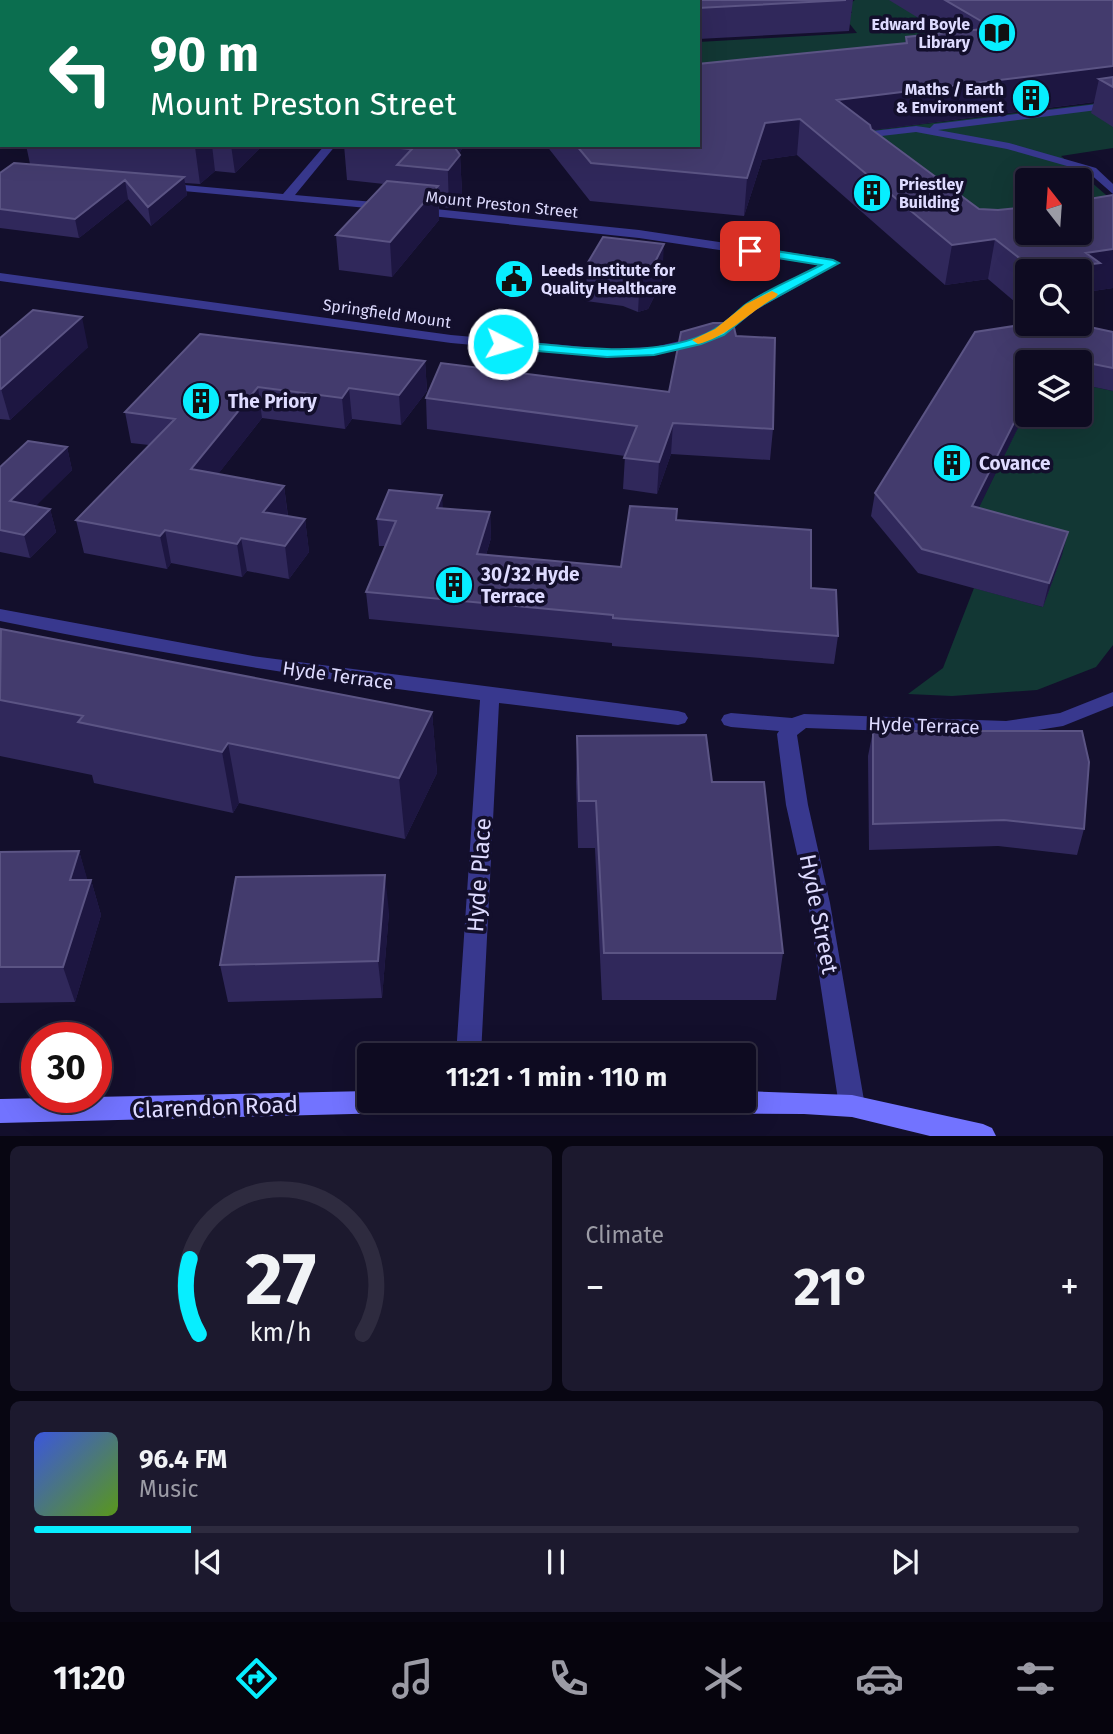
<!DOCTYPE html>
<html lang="en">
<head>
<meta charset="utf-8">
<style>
  :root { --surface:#0e0b21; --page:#1c192e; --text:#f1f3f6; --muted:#9b9ba5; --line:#2e2b3f; --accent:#07eeff }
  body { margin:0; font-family:"Fira Sans",sans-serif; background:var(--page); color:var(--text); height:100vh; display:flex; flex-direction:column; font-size:26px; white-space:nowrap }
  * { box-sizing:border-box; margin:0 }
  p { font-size:23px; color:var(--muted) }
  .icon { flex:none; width:38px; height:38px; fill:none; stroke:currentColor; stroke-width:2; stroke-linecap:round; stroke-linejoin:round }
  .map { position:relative; height:1136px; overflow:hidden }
  .panel { display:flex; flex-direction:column; gap:10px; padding:10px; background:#080612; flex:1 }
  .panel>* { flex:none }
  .hud { position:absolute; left:0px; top:0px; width:700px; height:147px; box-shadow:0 7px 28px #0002,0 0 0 2px var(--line); background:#0b6e4f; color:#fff; overflow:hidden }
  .needle { width:46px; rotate:343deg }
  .buttons { position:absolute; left:1015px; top:168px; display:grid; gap:14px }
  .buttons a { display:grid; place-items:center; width:77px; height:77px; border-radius:7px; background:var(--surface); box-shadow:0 7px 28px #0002,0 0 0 2px var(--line); font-size:35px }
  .speed { position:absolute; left:21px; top:1022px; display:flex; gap:14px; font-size:35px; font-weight:700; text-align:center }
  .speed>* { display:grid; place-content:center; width:91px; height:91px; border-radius:50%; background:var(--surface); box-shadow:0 7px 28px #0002,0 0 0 2px var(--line); line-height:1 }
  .speed .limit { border:10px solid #d22; background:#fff; color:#111 }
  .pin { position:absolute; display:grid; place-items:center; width:60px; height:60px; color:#fff; margin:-30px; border-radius:14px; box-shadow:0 4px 10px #0006 }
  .me { position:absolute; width:77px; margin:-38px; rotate:95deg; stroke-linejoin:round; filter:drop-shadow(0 0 5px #0008) }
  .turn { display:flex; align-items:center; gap:24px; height:147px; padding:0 35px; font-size:32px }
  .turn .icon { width:91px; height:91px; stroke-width:2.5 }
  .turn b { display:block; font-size:49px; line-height:60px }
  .big { font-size:52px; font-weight:700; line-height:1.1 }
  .panel .widget { flex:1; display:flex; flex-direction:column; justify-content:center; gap:10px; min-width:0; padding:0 24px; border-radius:10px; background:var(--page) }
  .panel .dial { align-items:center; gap:0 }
  .dial svg { height:182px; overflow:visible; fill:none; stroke:var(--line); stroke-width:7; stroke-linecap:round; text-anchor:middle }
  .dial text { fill:var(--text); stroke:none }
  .song { display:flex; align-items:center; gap:21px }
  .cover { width:84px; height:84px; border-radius:10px; background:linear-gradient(135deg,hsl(230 70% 55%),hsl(90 70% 35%)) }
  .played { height:7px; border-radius:4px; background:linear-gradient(90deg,var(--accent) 15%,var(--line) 15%) }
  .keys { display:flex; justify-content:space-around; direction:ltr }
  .heat { display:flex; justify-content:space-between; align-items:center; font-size:38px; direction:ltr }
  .panel .tiles { flex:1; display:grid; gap:10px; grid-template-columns:1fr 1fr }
  .widget:last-child { grid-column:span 2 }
  .trip { position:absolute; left:357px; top:1043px; width:399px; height:70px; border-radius:7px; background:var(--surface); box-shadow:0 7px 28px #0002,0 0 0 2px var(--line); font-weight:700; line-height:70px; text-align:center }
  .tabs { display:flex; height:112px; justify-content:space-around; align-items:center; background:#06040d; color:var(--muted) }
  .tabs .icon { width:49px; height:49px }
  .tabs .active { color:var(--accent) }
  .tabs b { font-size:32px; color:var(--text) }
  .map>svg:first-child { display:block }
</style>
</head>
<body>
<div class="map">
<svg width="1113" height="1136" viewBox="0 0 1113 1136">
  <rect width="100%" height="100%" fill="#130f2c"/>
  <!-- green -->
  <path fill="#123734" d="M855 0H923L992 63 698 80V42L857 33 841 13H852L848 5Z
    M1107 102 1113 105V148L1061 156 1113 201 1080 233V180H1027V233H1079L974 248 833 135Z
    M1080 384 1113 391V645L1096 667 1037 690 952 696 908 694 943 668 974 588 1043 607 972 521 1027 409V415H1080Z"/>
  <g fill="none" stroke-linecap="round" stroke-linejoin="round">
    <!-- street -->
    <path fill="#38388e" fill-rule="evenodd" d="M1113 102V108L938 130 1009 143 1096 168 1113 184V194L1088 172 1007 149 916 132 864 138 859 135 864 132 916 126 930 128 934 124Z
      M325 145H336L295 195 385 203 391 207 389 210 162 189 156 186 162 183 283 194Z
      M416 207 639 230 833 259 839 263 756 310 725 335 702 344 654 355 607 357 451 343 0 281V273L451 335 607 349 654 347 693 338 715 329 746 304 820 265 639 238 412 214 410 211Z
      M0 609 253 656 678 711 685 713 688 718 685 723 678 725 499 703 481 1055H456L480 700C319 679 159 654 0 621Z
      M1113 692V706L1063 726 1006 735 806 728 797 735 808 805 830 903 865 1106 861 1114 852 1117 843 1114 839 1106 808 903 786 805 777 734 779 731 731 727 724 725 721 720 724 715 731 713 792 718 804 714 1006 721 1060 713Z"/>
    <!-- secondary -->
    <path fill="#7273ff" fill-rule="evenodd" d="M369 1091V1101H443L439 1109 430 1112 0 1123V1099Z
      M744 1091 852 1095 983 1124 992 1128 996 1136H930L852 1117 804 1114 543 1112 534 1109 530 1101H744Z"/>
  </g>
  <!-- wall -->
  <path fill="#30285b" d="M0 0H853L849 31 698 39V2H2V136H0Z
    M889 0H1113V127L1091 113 1094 102 873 130 979 209 998 210 1113 195V288L1093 291 1090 304 1080 305V271H1027V312L988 279 945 285 797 155 762 160 744 216 590 201 546 145H698L905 43 906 37 943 33Z
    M26 145H263L235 173 215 171 200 184 185 183 187 195 151 226 128 199 79 238 0 228V173L30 164Z
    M344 145H464L459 154 460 155 462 193 449 208 439 206V220L392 277 339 270 336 235 384 184 347 180Z
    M603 237 662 281 648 309 638 312 623 306 586 301 587 264Z
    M975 332H1113V391L1080 384V362H1027V409L978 508 1062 555 1043 607 918 573 871 516 875 493Z
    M200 334 425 361 427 391 401 425 352 419 345 429 262 418 218 474 284 486 288 516 305 519 309 552 289 579 247 571 242 577 171 563 167 569 84 553 76 520 149 445 131 443 125 412Z
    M736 336 773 429 770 460 671 454 657 494 623 489 625 456 427 429 426 398 669 392Z
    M0 338 88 347 10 420 0 419Z
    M67 447 72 470 35 506 50 509 56 532 30 558 0 552V467Z
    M443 508 490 512 491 538 486 555 621 567 677 509 676 520 811 588 838 636 834 664 612 646V643L369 619 366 592 385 546H379L377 519Z
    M0 700 432 712 437 773 405 839 239 803 233 813 94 783 92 775 0 756Z
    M873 731 1084 829 1077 855 998 846 869 850 868 756Z
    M577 736 712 782 783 953 776 1000H602L595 848H578L576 782Z
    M79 851 87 880H91L101 915 75 1002 0 1003V852Z
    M389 912 382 998 228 1002 220 965Z"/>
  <!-- shaded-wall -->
  <path fill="#1d1641" d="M95 0H106V2H94Z
    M1113 66V87L1099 79 1094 102 833 135 837 100Z
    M800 119 797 155 762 160 744 216 747 178 765 123Z
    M197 145H212L215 171 200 184 195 147Z
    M231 145H263L235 173Z
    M447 145H464L455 161 460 155 462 193 449 208Z
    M184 177 187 195 151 226 148 207Z
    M125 180 128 199 79 238 75 219Z
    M438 186 439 220 392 277 390 242Z
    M995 239 988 279 945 285 952 245Z
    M664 244 662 281 648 309 638 312 640 274Z
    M1113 249V288L1093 291 1090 304 1080 305V271H1037L1086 253Z
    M82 317 88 347 10 420 1 389Z
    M1068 359 1067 362H1046Z
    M425 361 427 391 401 425 399 395Z
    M258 387 262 418 197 501 191 469Z
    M349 388 352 419 345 429 342 398Z
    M1027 397V409L968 530 972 506Z
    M673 423 671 454 657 494 659 462Z
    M67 447 72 470 17 525 10 501Z
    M284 486 288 518 267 544 263 512Z
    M442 495 444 521 437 508Z
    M50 509 56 532 30 558 24 535Z
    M490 512 491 538 478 581 477 554Z
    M305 519 309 552 289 579 285 546Z
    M165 530 171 563 167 569 160 536Z
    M1068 532 1062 555 1043 607 1049 583Z
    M241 538 247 571 242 577 237 544Z
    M432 712 437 773 405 839 399 778Z
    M228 743 239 803 233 813 222 752Z
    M79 851 89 885 91 880 101 915 75 1002 63 967 70 880Z
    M385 875 389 912 382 998 378 961Z"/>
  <!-- building -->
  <path fill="#433b6d" stroke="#5b5484" stroke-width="2" d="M0 0H95L94 2H2V101H0Z
    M208 0H846L698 8V2H206Z
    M945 0H1113V66L837 100 870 125 871 129 979 209 998 210 1027 207V233H1080V197L1082 196 1089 199 1113 195V249L1086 253 1100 263 1036 271 995 239 952 245 800 119 765 123 747 178 591 163 576 145H698V64L907 43 906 37 993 28Z
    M1113 77V87L1099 79Z
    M175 145H197L195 147Z
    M367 145H453L460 155 448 170 397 165 412 149Z
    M14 163 184 177 148 207 125 180 75 219 0 209V173Z
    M387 181 438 186 390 242 336 235Z
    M603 237 664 244 650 272 640 274 624 269 587 264Z
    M33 310 82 317 1 389 0 388V338Z
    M713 323H733L736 336 775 338 773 429 673 423 659 462 624 458 637 426 426 398 441 363 669 392 681 332Z
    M1027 324H1076L1113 332V368L1068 359 1046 362H1027V397L972 506 1068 532 1049 583 922 549 875 493 975 332Z
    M200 334 425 361 399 395 349 388 342 398 258 387 191 469 284 486 263 512 305 519 285 546 241 538 237 544 165 530 160 536 76 520 175 419 125 412Z
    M28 441 67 447 10 501 50 509 24 535 0 530V467Z
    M389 490 442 495 437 508 490 512 477 554 621 567 630 506 677 509 676 520 811 530V588L836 590 838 636 613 618V615L366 592 396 521 377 519Z
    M1 629 432 712 399 778 228 743 222 752 78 722 83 716 0 700Z
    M873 731H1082L1089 762 1084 829 1004 820 873 824Z
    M706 735 712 782H764L783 953H604L596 801H579L577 736Z
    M79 851 70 880H91L63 967H0V852Z
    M385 875 378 961 220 965 236 877Z"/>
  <!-- route -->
  <path fill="#07eeff" stroke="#059ba6" stroke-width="2" d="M750 247 833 260 839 263 755 309 724 335 701 344 654 355 607 357 503 348 496 344 503 340C565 346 659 362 715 329 726 323 735 313 745 305 767 289 796 278 821 265L746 253 744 251Z"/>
  <!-- slow -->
  <path fill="#f59e0b" d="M772 291 778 294 776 297C749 312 729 336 698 344L692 340 715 329 746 304Z"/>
  <!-- icons -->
  <defs>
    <g id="library-disc" transform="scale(2.0125)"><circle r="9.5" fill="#07eeff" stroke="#130f2c"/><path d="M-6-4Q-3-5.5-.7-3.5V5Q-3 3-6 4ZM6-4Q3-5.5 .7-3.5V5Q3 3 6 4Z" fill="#111"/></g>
    <g id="building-disc" transform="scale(2.0125)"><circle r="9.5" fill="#07eeff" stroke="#130f2c"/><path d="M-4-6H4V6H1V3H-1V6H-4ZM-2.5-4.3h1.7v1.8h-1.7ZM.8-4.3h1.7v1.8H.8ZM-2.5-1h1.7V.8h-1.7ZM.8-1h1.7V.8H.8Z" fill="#111"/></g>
    <g id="civic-disc" transform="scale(2.0125)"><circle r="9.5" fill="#07eeff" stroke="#130f2c"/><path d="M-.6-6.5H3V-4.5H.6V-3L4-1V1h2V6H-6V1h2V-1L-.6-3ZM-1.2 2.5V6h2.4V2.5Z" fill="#111"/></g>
  </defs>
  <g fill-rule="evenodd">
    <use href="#library-disc" x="997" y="33"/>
    <use href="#building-disc" x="1031" y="98"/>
    <use href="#building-disc" x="872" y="193"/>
    <use href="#civic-disc" x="514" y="279"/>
    <use href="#building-disc" x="201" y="401"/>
    <use href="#building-disc" x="952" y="463"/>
    <use href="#building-disc" x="454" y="585"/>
  </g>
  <g text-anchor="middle" stroke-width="7" stroke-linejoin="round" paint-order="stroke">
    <!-- far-poi labels -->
    <g font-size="16" font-weight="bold" fill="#dedbff" stroke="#130f2c" text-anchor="end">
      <text x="970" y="30">Edward Boyle<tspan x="970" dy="18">Library</tspan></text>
      <text x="1004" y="95">Maths / Earth<tspan x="1004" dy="18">&amp; Environment</tspan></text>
      <text x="899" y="190" text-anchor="start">Priestley<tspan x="899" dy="18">Building</tspan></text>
      <text x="541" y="276" text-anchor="start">Leeds Institute for<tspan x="541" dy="18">Quality Healthcare</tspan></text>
    </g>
    <!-- far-street labels -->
    <g font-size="16" fill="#dedbff" stroke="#130f2c">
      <text transform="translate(502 204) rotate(6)" y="6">Mount Preston Street</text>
      <text transform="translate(387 313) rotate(8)" y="6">Springfield Mount</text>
    </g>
    <!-- poi labels -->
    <g font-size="19" font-weight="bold" fill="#dedbff" stroke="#130f2c" text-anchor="start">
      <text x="228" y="408">The Priory</text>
      <text x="979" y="470">Covance</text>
      <text x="481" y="581">30/32 Hyde<tspan x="481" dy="22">Terrace</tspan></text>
    </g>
    <!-- street labels -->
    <g font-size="19" fill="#dedbff" stroke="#130f2c">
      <text transform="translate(338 675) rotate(8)" y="7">Hyde Terrace</text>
      <text transform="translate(924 725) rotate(2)" y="7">Hyde Terrace</text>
    </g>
    <!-- near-street labels -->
    <g font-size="23" fill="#dedbff" stroke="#130f2c">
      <text transform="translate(479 875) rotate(-86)" y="8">Hyde Place</text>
      <text transform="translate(819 914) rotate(79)" y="8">Hyde Street</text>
      <text transform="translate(215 1107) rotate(-2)" y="8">Clarendon Road</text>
    </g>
  </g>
</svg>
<div class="buttons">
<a><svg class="needle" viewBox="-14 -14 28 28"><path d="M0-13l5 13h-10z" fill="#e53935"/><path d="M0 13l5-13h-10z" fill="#9b9ba5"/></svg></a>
<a><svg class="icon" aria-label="search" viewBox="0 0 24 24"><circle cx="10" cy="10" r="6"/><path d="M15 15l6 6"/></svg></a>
<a><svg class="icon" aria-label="layers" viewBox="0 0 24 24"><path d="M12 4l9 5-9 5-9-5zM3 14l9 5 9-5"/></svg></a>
</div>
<div class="speed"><div class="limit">30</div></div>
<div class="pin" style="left:750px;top:251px;background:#d93025"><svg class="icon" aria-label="arrive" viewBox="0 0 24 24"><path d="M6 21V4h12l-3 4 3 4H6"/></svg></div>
<svg class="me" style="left:503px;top:344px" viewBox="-20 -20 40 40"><circle r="17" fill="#07eeff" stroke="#fff" stroke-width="3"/><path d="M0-11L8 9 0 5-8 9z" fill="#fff"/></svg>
<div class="trip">11:21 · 1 min · 110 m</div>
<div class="hud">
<div class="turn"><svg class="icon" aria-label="left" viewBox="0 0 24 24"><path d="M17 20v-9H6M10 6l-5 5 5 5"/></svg><div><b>90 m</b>Mount Preston Street</div></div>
</div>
</div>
<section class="panel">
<div class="tiles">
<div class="widget dial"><svg viewBox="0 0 100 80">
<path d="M14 69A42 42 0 1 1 86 69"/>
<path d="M14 69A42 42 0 0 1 10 36" stroke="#07eeff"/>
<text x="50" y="56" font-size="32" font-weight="700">27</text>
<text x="50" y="72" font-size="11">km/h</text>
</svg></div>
<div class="widget"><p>Climate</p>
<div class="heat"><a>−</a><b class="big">21°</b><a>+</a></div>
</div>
<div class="widget">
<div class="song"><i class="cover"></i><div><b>96.4 FM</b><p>Music</p></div></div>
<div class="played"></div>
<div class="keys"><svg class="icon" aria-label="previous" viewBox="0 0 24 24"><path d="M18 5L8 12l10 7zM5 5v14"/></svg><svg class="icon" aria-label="pause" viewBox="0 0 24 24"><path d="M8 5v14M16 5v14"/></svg><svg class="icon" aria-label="next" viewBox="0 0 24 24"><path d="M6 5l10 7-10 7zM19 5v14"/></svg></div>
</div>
</div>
</section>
<nav class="tabs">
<b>11:20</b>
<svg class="icon active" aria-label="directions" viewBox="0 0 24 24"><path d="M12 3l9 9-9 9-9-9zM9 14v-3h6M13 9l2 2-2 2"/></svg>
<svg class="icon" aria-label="music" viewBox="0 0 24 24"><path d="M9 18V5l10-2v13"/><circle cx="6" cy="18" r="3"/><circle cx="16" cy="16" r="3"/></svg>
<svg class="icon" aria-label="phone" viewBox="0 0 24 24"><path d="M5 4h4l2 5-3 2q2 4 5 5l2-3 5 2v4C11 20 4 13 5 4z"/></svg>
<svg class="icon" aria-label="climate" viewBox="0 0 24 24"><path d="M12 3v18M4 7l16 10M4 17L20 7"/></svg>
<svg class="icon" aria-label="car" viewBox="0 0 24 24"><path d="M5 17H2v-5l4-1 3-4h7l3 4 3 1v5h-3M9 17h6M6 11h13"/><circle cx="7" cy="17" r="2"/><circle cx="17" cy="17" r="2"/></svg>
<svg class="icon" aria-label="filters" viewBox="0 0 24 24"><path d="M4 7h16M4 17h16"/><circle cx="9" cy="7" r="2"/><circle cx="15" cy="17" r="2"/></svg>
</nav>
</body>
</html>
